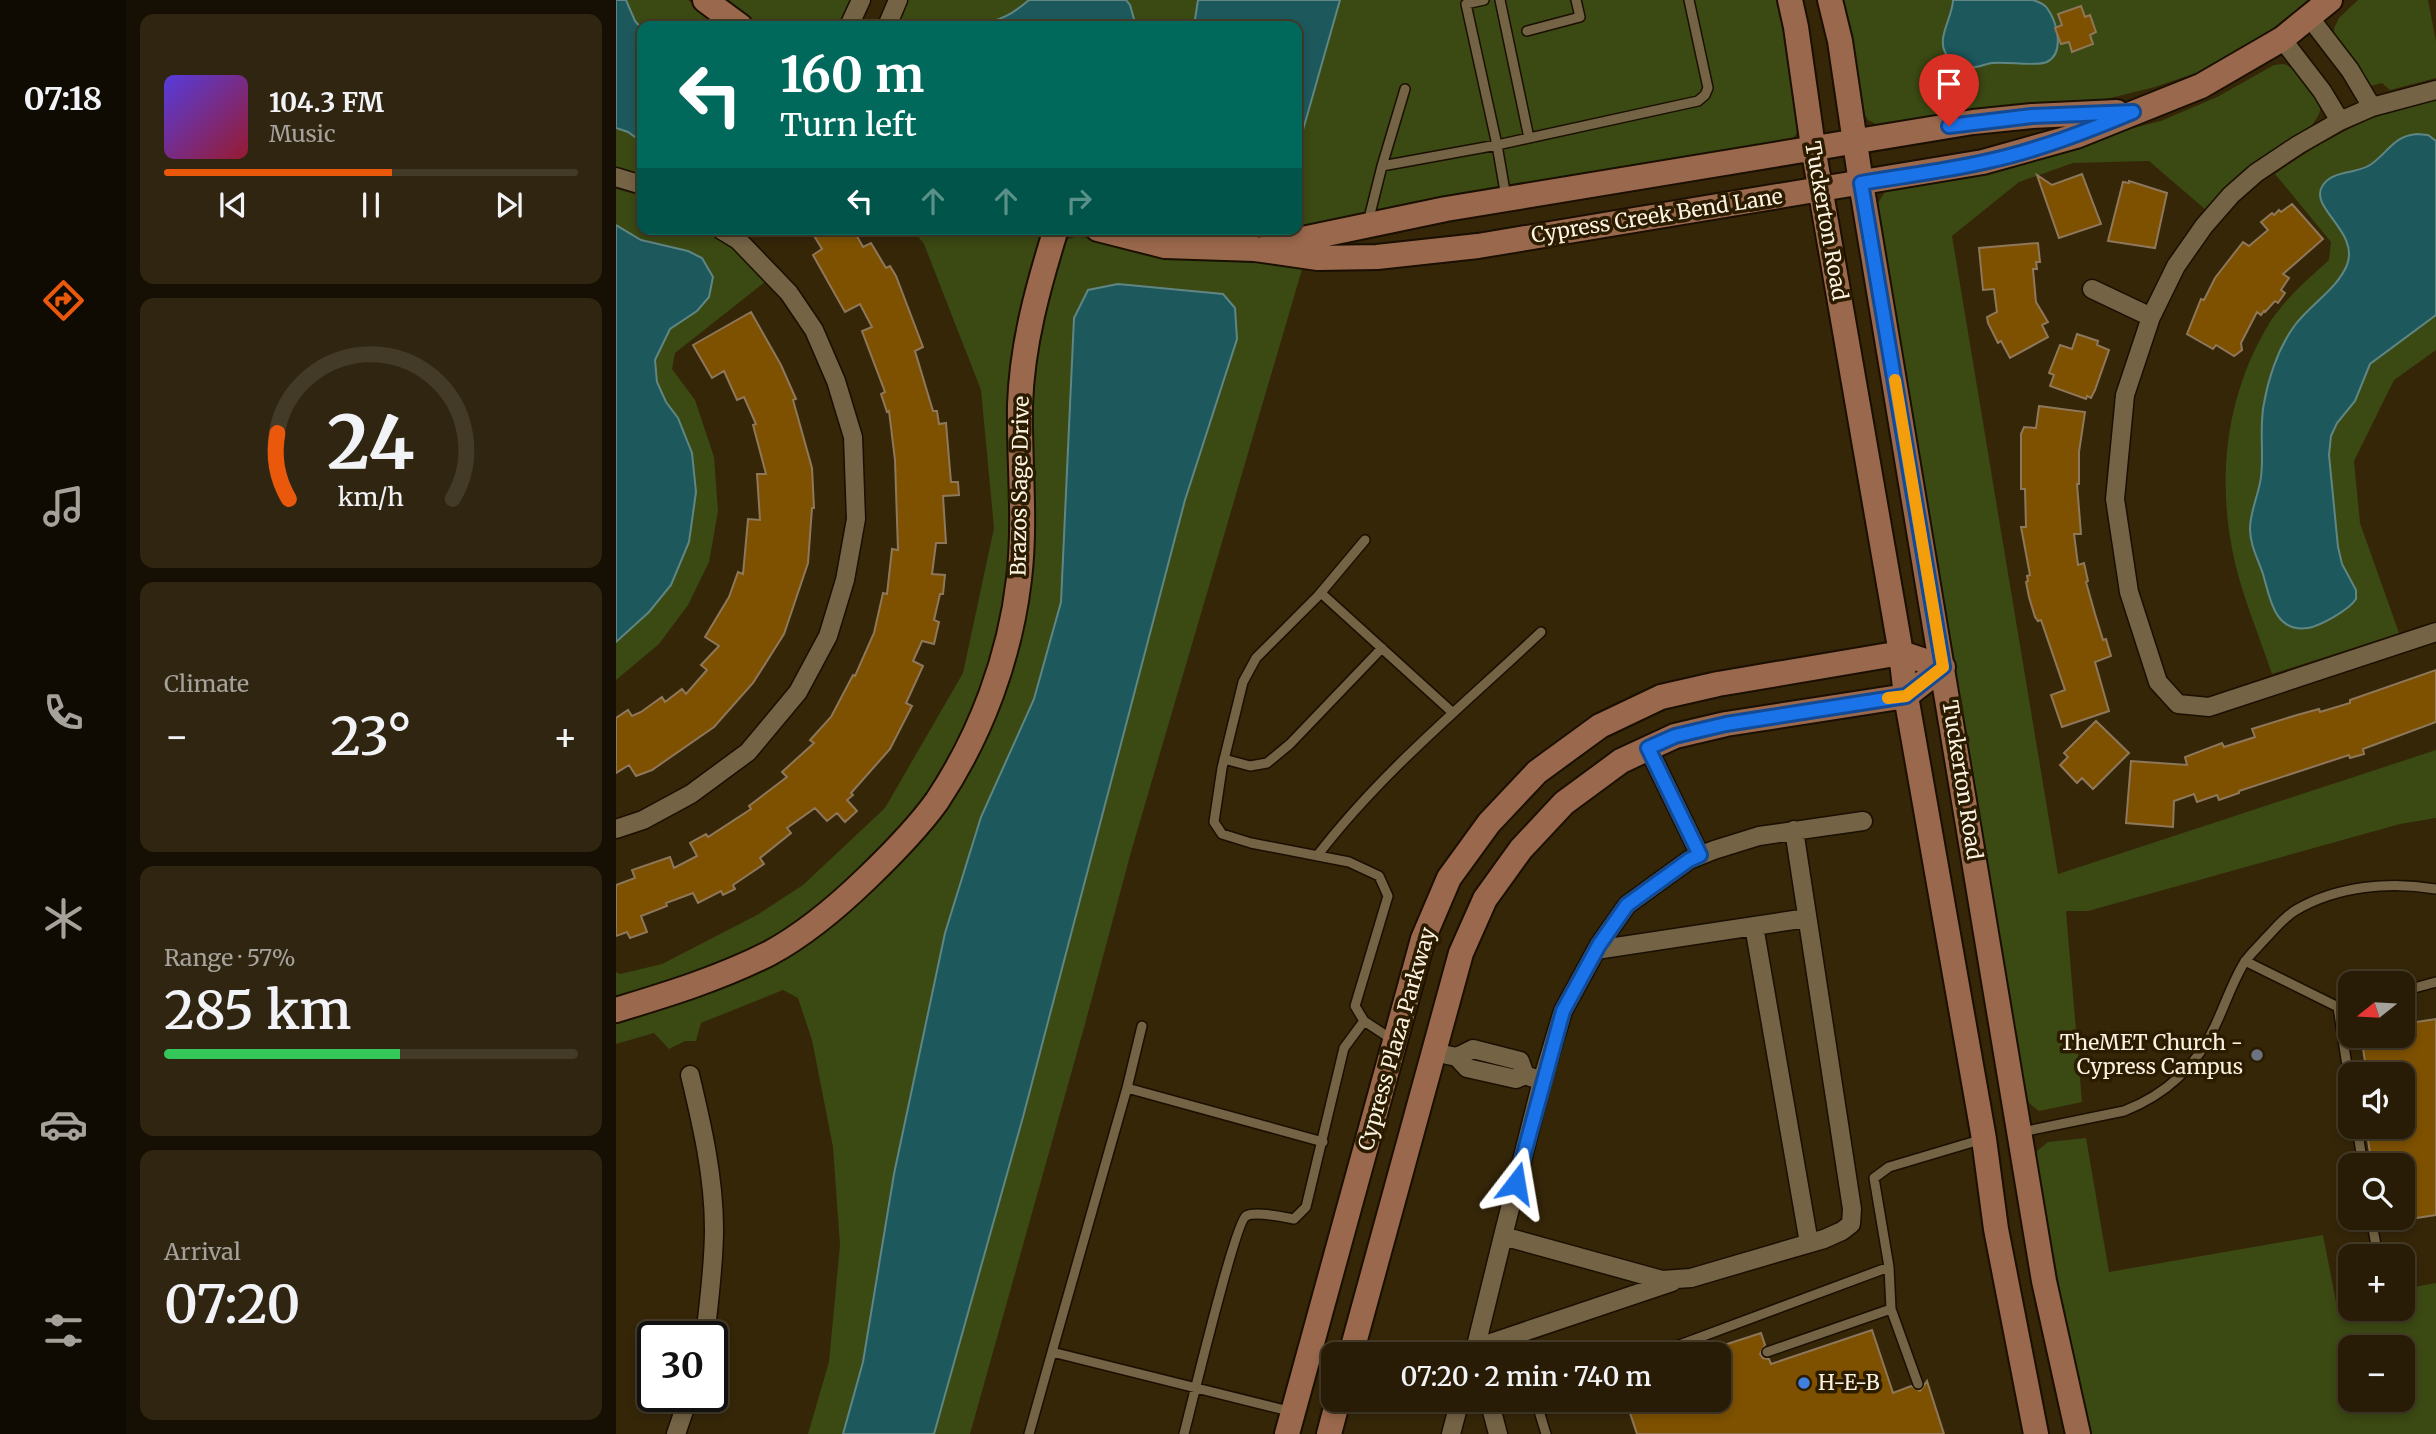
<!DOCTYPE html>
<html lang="en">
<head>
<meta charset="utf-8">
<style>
  :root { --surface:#281c06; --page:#302510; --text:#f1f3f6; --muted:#a5a19b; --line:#443a28; --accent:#ea580c }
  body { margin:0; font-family:Merriweather,serif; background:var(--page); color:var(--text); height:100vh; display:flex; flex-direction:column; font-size:26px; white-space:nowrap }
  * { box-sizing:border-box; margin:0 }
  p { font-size:23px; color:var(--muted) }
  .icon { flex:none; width:38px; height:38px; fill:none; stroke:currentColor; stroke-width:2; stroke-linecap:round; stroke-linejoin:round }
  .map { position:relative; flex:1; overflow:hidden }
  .details { display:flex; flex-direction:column; gap:14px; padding:14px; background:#160f03; width:490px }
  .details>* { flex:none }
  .guide { position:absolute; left:21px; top:21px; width:665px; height:214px; border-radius:14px; box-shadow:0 4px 10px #0003,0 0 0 2px var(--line); background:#00695c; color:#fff; overflow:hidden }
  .needle { width:46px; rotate:252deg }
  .fabs { position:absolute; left:1722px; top:971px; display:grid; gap:14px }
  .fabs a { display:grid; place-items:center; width:77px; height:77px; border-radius:14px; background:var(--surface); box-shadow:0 4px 10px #0003,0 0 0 2px var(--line); font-size:35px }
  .speed { position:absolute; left:21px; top:1321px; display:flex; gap:14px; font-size:35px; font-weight:700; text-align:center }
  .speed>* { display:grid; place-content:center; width:91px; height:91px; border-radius:50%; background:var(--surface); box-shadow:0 4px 10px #0003,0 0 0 2px var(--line); line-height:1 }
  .speed .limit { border:4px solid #111; border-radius:10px; background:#fff; color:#111 }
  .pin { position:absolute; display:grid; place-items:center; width:60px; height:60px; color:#fff; margin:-72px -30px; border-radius:50% 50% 50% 0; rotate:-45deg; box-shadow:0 0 7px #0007 }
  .pin .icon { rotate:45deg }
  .me { position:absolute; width:77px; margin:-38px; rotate:14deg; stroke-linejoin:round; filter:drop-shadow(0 0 5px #0008) }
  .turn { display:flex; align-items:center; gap:24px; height:147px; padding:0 28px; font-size:32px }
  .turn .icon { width:91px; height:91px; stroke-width:2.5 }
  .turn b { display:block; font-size:49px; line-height:60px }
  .lanes { display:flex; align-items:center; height:66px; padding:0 28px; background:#0003; justify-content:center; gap:35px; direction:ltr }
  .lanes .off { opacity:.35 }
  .big { font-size:52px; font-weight:600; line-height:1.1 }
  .details .widget { flex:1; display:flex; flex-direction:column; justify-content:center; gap:10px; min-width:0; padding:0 24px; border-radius:14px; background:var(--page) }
  .details .dial { align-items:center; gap:0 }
  .dial svg { height:182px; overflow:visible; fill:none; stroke:var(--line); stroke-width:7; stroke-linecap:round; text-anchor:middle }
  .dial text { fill:var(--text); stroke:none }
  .song { display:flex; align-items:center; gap:21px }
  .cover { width:84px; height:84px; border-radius:10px; background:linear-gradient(135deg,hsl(250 70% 55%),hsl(350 70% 35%)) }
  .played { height:7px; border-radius:4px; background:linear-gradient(90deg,var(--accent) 55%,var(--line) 55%) }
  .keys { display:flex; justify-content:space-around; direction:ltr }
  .heat { display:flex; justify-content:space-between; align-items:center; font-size:38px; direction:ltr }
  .charge { height:10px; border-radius:5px; background:linear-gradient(90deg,#34c759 57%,var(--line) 0) }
  .trip { position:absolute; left:705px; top:1342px; width:410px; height:70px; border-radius:14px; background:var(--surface); box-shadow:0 4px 10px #0003,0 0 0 2px var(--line); font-weight:600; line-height:70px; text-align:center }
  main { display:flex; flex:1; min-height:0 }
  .menu { display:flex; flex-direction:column; width:126px; justify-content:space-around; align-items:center; background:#100b02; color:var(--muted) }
  .menu .icon { width:49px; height:49px }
  .menu .current { color:var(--accent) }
  .menu b { font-size:32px; color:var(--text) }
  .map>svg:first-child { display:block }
</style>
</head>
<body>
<main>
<nav class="menu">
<b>07:18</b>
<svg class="icon current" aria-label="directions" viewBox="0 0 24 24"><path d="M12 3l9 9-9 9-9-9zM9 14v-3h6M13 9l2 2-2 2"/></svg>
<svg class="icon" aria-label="music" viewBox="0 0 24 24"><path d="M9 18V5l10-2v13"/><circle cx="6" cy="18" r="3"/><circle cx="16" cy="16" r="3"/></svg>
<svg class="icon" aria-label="phone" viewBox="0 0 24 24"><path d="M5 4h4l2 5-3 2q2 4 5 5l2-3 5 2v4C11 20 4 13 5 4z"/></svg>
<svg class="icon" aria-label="climate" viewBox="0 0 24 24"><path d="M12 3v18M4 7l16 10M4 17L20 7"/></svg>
<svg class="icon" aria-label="car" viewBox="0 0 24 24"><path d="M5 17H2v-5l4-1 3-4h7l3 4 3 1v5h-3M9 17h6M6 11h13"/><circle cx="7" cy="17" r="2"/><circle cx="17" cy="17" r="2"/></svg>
<svg class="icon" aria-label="filters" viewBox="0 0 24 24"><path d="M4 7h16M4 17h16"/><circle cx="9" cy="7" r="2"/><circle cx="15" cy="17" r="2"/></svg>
</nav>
<section class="details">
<div class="widget">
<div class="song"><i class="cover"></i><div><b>104.3 FM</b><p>Music</p></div></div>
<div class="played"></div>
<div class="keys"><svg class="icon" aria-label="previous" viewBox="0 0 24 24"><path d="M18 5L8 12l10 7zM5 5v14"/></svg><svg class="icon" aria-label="pause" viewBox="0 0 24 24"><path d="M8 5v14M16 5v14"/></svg><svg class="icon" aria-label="next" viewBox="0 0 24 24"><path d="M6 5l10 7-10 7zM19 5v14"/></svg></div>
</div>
<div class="widget dial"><svg viewBox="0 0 100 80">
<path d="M14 69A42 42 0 1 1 86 69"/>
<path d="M14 69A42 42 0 0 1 9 40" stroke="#ea580c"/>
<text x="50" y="56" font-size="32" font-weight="700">24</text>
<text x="50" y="72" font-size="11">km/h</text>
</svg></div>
<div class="widget"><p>Climate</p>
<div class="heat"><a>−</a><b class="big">23°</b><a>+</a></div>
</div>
<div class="widget"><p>Range · 57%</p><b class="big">285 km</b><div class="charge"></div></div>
<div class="widget"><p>Arrival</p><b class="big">07:20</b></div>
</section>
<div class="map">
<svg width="1820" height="1434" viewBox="0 0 1820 1434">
  <rect width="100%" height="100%" fill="#352608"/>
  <!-- green -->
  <path fill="#3b4913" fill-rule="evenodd" d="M0 0H72L104 26H26V174L0 168Z
    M106 0H235L223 26H136Z
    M291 0H1163L1184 127 1179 136 1169 144 681 227V26H281Z
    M1226 0H1692L1668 21 1619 52 1583 72 1539 87 1482 101 1385 107 1262 125 1252 120 1244 107Z
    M1742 0H1812L1820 41V78L1774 90 1766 83 1755 86 1737 58 1719 37 1718 28 1723 18Z
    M1667 64C1680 66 1705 97 1704 110 1703 116 1699 121 1696 125 1657 150 1623 177 1590 210L1533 161 1457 163 1403 182 1336 236 1442 874 1820 750V818L1784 824 1472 911H1450L1466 1102 1423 1111 1413 1103 1410 1095 1262 203 1270 190 1545 121 1601 97 1658 65Z
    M1820 99V350L1778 380 1738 461 1744 523 1783 633 1656 674C1644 638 1628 600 1619 563 1600 480 1609 396 1654 322 1669 299 1692 279 1713 260L1715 242 1659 174C1707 140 1761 110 1820 99Z
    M0 189 26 196V229H92L121 251 149 282 59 353 56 369 79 400 98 457 102 511 93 562 72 605 43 644 0 680Z
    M296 229H421L425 236 386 624C375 661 365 699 347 734 298 830 218 911 121 958 108 964 94 967 81 972 54 980 27 989 0 998V972L4 974 46 964 141 915 187 885 269 808 347 673 378 528 365 390 308 244Z
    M462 236C536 253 610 262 687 266L515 852 469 1024 354 1434H192L213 1362 224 1245 217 1147 196 1040 182 998 167 990 85 1023 80 1041H69L53 1049 38 1033 0 1044V1021L226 917 266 881 298 848 323 814 391 684 409 625 414 578 416 394 420 353 427 311 446 246 452 239Z
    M1470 1138 1493 1272 1707 1235 1720 1302 1734 1299V1309H1787V1289L1820 1283V1434H1473L1456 1360 1421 1159V1151L1432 1142ZM1734 1348H1787V1400H1734Z"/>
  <!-- water -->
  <path fill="#1c585c" stroke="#608684" stroke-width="2" d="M0 0H10L19 21 26 29V142L12 132 0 128Z
    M413 0H510L514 5 520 26H311C329 21 345 26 362 24 383 22 398 13 413 0Z
    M582 0H724L681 151V26H578Z
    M1337 0H1417C1422 2 1427 3 1431 8 1440 20 1450 52 1431 62 1419 67 1391 61 1376 63 1365 65 1356 70 1344 67 1337 64 1332 59 1329 52 1321 37 1337 16 1337 0Z
    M1801 134 1812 135 1820 141V315L1754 364 1739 401 1721 423 1715 436 1713 455 1722 547 1726 564 1740 590V599C1733 610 1704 626 1692 628 1658 633 1654 598 1647 574 1642 559 1634 545 1634 529 1634 511 1643 494 1645 477 1648 453 1643 427 1648 403 1653 376 1663 347 1679 325 1695 304 1721 289 1731 265 1744 231 1691 207 1707 185 1717 170 1740 174 1754 165 1773 152 1777 136 1801 134Z
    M0 225 25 240 72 251 86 258 97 277 93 297 81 311 54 329 39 360 41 382 50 402 62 418 76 453 80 492 73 542 55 585 33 612 0 642Z
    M502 284 607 294 619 308 621 339 569 500 407 1117 318 1434H227L247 1362 278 1174 329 933 365 817 418 699 445 602 458 318 472 290Z"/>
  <!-- building -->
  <path fill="#7e5101" stroke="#8e775b" stroke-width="2" d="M1465 6 1469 17 1474 15 1480 32 1474 35 1477 44 1456 52 1453 42 1445 44 1439 28 1446 25 1442 14Z
    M1466 174 1485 224 1443 238 1421 175 1436 185Z
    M1513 181 1551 193 1539 248 1492 241 1507 182 1513 183Z
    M1676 204 1707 239 1667 274 1673 278 1665 290 1669 293 1662 303 1659 301 1649 312 1648 311 1645 315 1641 312 1625 343 1626 350 1618 356 1600 345 1597 349 1571 334 1585 299 1588 300 1599 278 1627 242 1633 246 1652 230 1645 222 1656 213 1658 215 1663 210 1665 212Z
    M194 229H237L247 247 255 243 270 268 274 266 280 276 307 347 299 351 317 411H321L323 424 330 423 335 482H342L343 495 327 496 330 543H320L316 574 329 575 327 594H324L318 620 323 622 318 644 306 641 297 661 307 666 290 703 296 706 274 749 235 793 237 795 231 800 241 811 229 822 221 813 211 821 199 808 171 828 175 833 144 858 148 864 117 885 119 889 107 895 105 891 82 903 77 893 50 903 51 906 25 916 31 932 14 938 11 932 0 936V885L19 878 16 870 54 857 58 868 81 856 74 843 90 834 92 837 135 809 133 806 171 777 166 772 198 743 194 740 215 717 237 675 239 676 258 633 267 593 271 594 276 549 282 550 279 460 273 411 271 412 265 394 269 392 246 331 256 327 244 304 229 312 197 255 206 249Z
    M1422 243 1424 262H1420L1421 269H1417L1420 302 1432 322 1426 325 1432 337 1394 358 1385 341 1382 343 1372 323 1371 317 1381 312 1378 289 1367 290 1363 248Z
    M135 312 165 365 180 399 177 400 196 468 198 508H196L192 563 168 634 137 683 98 727 36 770 20 776 13 765 0 773V718L12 710 16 716 25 712 46 697 49 702 66 689 70 694 91 670 85 665 103 646 89 637 113 597 122 572 127 574 132 519 144 520 141 474H150L137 425 140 424 128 397 121 400 108 371 96 378 77 345Z
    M1461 334 1482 341 1481 345 1493 350 1479 390 1475 398 1471 396 1470 399 1434 386 1438 375 1433 373 1444 345 1456 349Z
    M1423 406 1469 412 1463 452V484H1461L1465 534H1458L1462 565 1468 563 1472 581 1470 582 1479 614 1487 640 1490 639 1495 656 1479 662 1493 711 1446 727 1435 695 1449 690 1425 620 1422 621 1419 617 1413 597 1410 582 1412 581 1411 576 1414 575 1405 527H1410L1409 489H1405V434L1408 427 1420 428Z
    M1820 670V722L1747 749 1748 754 1734 758 1733 755 1623 791V793L1603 800 1601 795 1581 802 1578 794 1558 801 1557 827 1510 823 1515 761 1571 765 1569 757 1606 743 1608 747 1639 737 1636 729 1681 715 1703 709 1704 712 1734 703V700Z
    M1480 721 1513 753 1477 789 1466 778 1461 783 1444 765 1452 757 1448 753Z
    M1820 1019V1215L1787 1220V1166H1756L1750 1127H1787V1074H1751L1745 1036H1787V1024Z
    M1256 1330 1277 1393 1295 1386 1304 1391 1311 1381 1328 1434H1021L1013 1410 1042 1400H1102V1347L1145 1333 1149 1345 1144 1354 1147 1358 1153 1359 1155 1364Z"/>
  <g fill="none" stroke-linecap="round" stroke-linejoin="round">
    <!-- lane casing -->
    <g stroke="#1a0f00" stroke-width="12">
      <path id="lane" d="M868 0 850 4 881 145 1082 101 1089 95 1092 88 1073 0
        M884 0 913 138
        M911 31 964 17 960 0
        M766 166 881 145 890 197
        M752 222 766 166 789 89
        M749 540 702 596 640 658 627 682 606 768 598 822 606 834 635 843 733 862 763 876 772 896 739 1006 748 1021 777 1040
        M705 593 836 712
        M608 759 634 766 651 763 674 744 766 648
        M701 856C766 771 849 704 925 632
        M1629 961 1722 1007 1734 1085
        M1787 991 1820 982
        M1722 1007 1734 1003
        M511 1088 526 1026
        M1741 1127 1747 1166
        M1406 1132 1508 1111C1549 1095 1581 1066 1599 1026 1609 1005 1616 983 1628 963 1634 954 1642 947 1649 939 1659 929 1668 917 1680 910 1721 886 1774 881 1820 889
        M1755 1218 1762 1256
        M1273 1267 1275 1309
        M1151 1352 1275 1309 1302 1384
        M1039 1354 1273 1267 1258 1178 1273 1167 1367 1139
        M677 1412 436 1352 511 1088 707 1142
        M413 1434 436 1352
        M568 1434C575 1407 619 1223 630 1216 639 1211 667 1217 678 1219L690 1207 728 1048 748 1021
        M930 1434 923 1411 953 1400"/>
    </g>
    <!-- street casing -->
    <g stroke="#1a0f00" stroke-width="21">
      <path id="street" d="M1694 18 1734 70 1756 107
        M233 26 245 0
        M271 26 282 0
        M1666 39 1706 91 1724 121
        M1820 90 1756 107 1724 121 1682 145 1640 173 1615 195 1588 226 1560 266 1535 317 1509 395 1499 499 1513 592 1542 682 1562 704 1593 707 1820 632
        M0 177 26 185
        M1476 289 1535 317
        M1032 748 1084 855
        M0 829 27 820 75 794 132 752 182 692 212 636 229 580 240 519 237 437 220 381 198 330 173 293 122 240 104 229
        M1138 926 1193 1243
        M980 950 1191 918
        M831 1055 841 1057 857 1049 904 1061 909 1075
        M841 1057 851 1068 900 1079 909 1075 926 1081 887 1236 1046 1280 1075 1278 1208 1239 1226 1231 1235 1224 1236 1209 1178 830
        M74 1075C86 1125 98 1177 98 1229 98 1265 93 1301 89 1337
        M926 1081 947 1011 983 945 1011 905 1073 860 1098 850 1143 836 1247 821
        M860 1348 1056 1282
        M858 1354 887 1236
        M873 1400 882 1434
        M60 1434 73 1396
        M835 1434 844 1400"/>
    </g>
    <!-- secondary casing -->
    <g stroke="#1a0f00" stroke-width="28">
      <path id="secondary" d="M89 0 124 26
        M1174 0 1180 27 1197 147 1285 653 1290 696 1368 1139 1380 1229 1420 1434
        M1214 0 1224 41 1245 183 1428 1281 1462 1434
        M482 229 549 246 639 249 702 258 761 257 862 246 1367 162 1460 136 1585 86 1666 39 1714 0
        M653 246 830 209 1357 122 1416 116 1501 112
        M0 1010C53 994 105 978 154 953 189 934 221 907 250 879 275 855 301 829 321 801 365 735 394 657 403 579 410 521 403 463 404 405 406 344 422 287 440 229
        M735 1354 845 953 869 899 905 849 948 803 1005 761 1059 736 1110 724 1290 696 1327 667
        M671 1434 807 939 833 878 873 823 921 772 984 726 1045 697 1102 684 1285 653 1327 667
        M713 1434 722 1400"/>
    </g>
    <!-- lane -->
    <use href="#lane" stroke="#746345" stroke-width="9"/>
    <!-- street -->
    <use href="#street" stroke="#746345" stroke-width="18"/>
    <!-- secondary -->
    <use href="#secondary" stroke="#9a684c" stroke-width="24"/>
  </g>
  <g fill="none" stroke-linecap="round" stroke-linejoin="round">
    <!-- route casing -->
    <g stroke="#114b97" stroke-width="18">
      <path id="route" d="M900 1183 947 1011 983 945 1011 905 1073 860 1084 855 1032 748 1059 736 1110 724 1290 696 1327 667 1245 183C1286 176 1328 171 1368 162 1420 151 1469 132 1517 112L1416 116 1333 126"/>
    </g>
    <!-- route -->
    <use href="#route" stroke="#1a73e8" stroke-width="12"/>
    <!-- slow -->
    <path stroke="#f59e0b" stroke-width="12" d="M1272 698 1290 696 1327 667 1279 380"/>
  </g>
  <!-- markers -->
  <circle fill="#6b7280" stroke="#2b1c00" stroke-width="2.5" cx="1641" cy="1055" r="7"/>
  <circle fill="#3f7fe0" stroke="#2b1c00" stroke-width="2.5" cx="1188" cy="1383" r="7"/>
  <g text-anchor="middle" stroke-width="7" stroke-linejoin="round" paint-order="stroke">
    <!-- street labels -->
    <g font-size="21" fill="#fdf3e2" stroke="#2b1c00">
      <text transform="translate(1041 216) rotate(-9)" y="7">Cypress Creek Bend Lane</text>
      <text transform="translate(1210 221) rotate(80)" y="7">Tuckerton Road</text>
      <text transform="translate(404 486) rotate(-89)" y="7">Brazos Sage Drive</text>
      <text transform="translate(1346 780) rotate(81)" y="7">Tuckerton Road</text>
      <text transform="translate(781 1039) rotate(-74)" y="7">Cypress Plaza Parkway</text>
    </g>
    <!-- poi labels -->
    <g font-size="21" fill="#fdf3e2" stroke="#2b1c00" text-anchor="end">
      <text x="1627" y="1050">TheMET Church -<tspan x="1627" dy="24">Cypress Campus</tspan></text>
      <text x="1202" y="1390" text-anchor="start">H-E-B</text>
    </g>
  </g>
</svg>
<div class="fabs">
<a><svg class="needle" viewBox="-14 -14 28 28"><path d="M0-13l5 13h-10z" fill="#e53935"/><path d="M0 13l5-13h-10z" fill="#a5a19b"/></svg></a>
<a><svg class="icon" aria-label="sound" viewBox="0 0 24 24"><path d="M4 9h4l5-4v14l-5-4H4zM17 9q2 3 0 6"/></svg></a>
<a><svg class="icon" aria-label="search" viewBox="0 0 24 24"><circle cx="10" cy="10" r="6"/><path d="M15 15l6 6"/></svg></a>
<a>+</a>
<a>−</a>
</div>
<div class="speed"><div class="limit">30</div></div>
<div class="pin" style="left:1333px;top:126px;background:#d93025"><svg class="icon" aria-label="arrive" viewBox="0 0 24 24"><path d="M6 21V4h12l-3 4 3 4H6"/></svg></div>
<svg class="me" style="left:900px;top:1183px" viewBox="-20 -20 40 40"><path d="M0-17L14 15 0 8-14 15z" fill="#1a73e8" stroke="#fff" stroke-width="4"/></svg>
<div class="trip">07:20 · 2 min · 740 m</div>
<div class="guide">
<div class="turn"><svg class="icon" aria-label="left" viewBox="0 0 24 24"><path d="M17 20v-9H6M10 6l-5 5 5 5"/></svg><div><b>160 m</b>Turn left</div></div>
<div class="lanes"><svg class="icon" aria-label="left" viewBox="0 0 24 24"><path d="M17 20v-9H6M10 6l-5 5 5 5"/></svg><svg class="icon off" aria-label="ahead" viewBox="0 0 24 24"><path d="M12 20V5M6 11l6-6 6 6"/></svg><svg class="icon off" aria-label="ahead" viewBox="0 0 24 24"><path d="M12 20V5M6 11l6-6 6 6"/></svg><svg class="icon off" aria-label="right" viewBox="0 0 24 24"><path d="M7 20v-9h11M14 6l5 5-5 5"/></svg></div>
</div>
</div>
</main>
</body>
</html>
